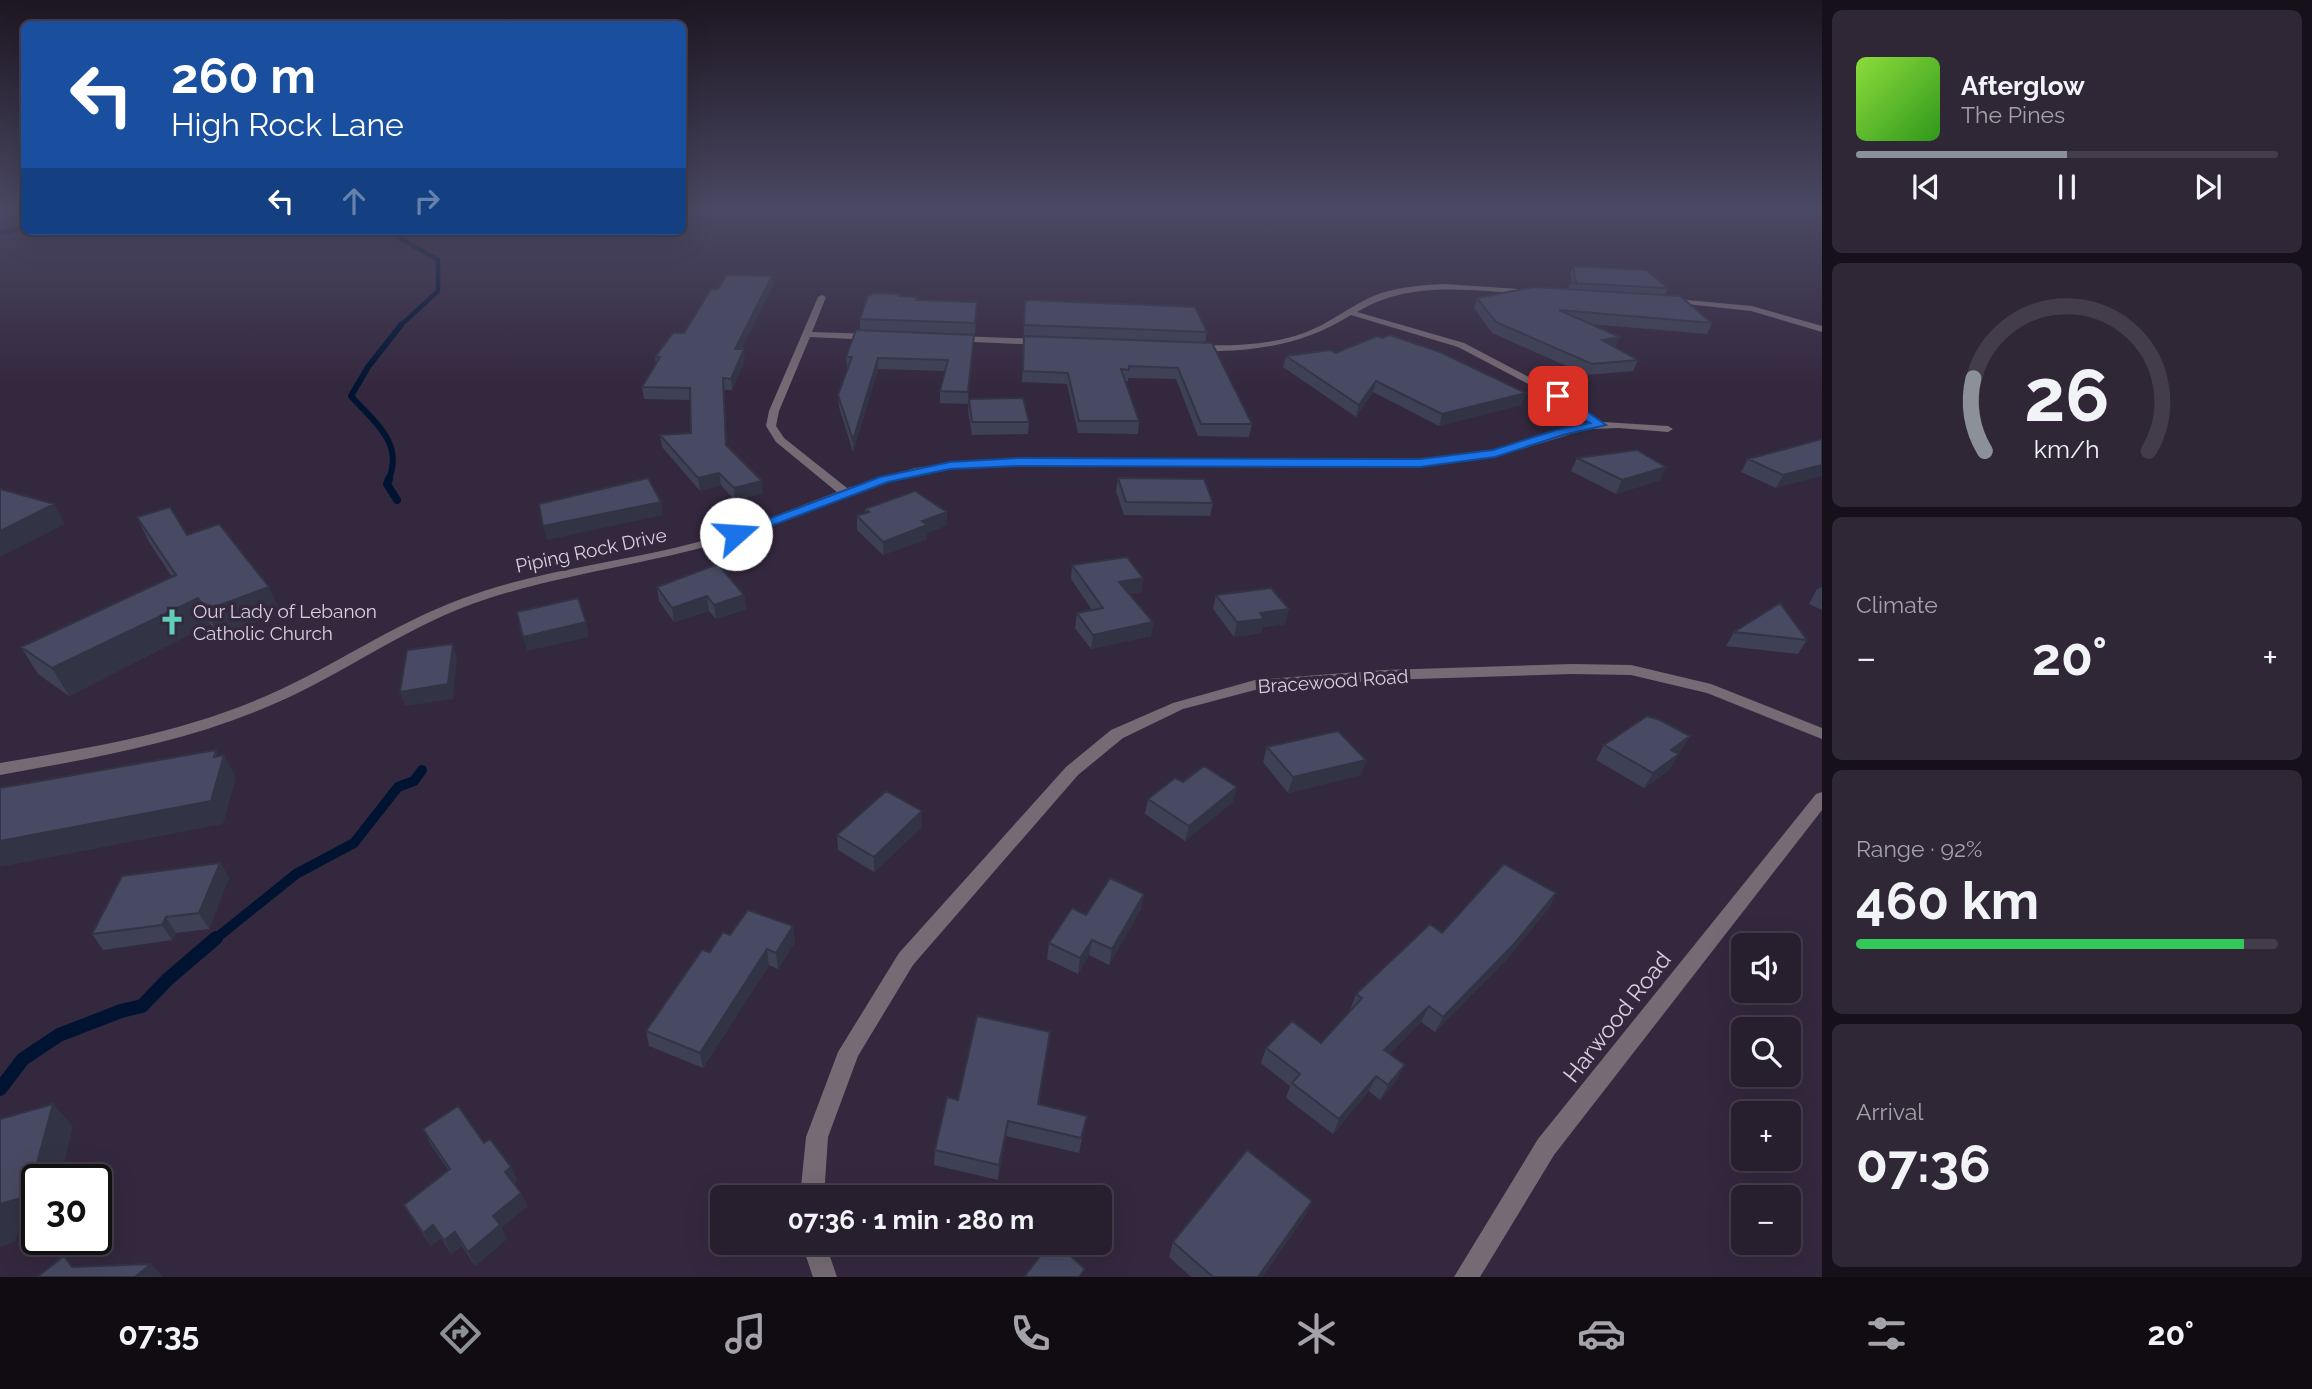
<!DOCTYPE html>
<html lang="en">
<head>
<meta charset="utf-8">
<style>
  :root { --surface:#271e2e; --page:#2f2736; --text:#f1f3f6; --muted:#a4a2aa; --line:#433c4a; --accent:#8c9099 }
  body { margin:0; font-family:Raleway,sans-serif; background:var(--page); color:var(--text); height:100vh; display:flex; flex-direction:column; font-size:26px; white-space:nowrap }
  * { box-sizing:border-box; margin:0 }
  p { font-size:23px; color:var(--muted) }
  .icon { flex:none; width:38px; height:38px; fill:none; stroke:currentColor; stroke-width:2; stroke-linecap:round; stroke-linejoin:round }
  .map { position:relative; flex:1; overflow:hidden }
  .sheet { display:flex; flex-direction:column; gap:10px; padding:10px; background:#151019; width:490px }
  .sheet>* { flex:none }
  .top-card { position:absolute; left:21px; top:21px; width:665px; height:214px; border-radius:10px; box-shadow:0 7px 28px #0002,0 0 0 2px var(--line); background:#1a4fa0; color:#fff; overflow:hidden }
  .fabs { position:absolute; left:1731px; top:933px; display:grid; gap:14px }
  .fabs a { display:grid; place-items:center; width:70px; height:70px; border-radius:10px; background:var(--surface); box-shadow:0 7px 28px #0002,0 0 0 2px var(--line); font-size:35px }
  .speed { position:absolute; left:21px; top:1164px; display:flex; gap:14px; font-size:35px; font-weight:700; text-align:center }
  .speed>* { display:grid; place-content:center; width:91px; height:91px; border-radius:50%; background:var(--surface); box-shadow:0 7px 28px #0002,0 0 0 2px var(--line); line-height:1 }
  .speed .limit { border:4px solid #111; border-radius:10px; background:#fff; color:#111 }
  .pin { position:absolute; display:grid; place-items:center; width:60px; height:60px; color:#fff; margin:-30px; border-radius:14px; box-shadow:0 4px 10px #0006 }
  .me { position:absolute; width:77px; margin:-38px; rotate:71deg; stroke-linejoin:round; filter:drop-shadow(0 0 5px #0008) }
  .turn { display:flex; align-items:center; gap:24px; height:147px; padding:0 35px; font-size:32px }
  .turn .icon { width:91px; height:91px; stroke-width:2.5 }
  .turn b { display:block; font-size:49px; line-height:60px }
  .lanes { display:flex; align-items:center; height:66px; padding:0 35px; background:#0003; justify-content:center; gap:35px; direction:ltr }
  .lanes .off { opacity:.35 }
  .big { font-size:52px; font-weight:700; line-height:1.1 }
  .sheet .widget { flex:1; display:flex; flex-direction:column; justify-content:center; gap:10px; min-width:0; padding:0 24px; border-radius:10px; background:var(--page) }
  .sheet .dial { align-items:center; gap:0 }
  .dial svg { height:182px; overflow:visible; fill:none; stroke:var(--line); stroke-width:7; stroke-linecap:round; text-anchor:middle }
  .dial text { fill:var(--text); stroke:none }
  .song { display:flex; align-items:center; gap:21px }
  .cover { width:84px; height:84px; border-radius:10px; background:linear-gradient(135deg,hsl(90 70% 55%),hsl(110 70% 35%)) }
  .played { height:7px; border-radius:4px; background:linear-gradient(90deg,var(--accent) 50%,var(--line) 50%) }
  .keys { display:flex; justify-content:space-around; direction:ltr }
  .heat { display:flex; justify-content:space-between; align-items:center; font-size:38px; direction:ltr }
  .charge { height:10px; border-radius:5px; background:linear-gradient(90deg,#34c759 92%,var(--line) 0) }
  .trip { position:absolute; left:710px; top:1185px; width:402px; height:70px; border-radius:10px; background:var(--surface); box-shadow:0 7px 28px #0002,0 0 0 2px var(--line); font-weight:700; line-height:70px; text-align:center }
  .menu { display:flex; height:112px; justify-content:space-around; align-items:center; background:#100c12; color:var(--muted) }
  .menu .icon { width:49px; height:49px }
  .menu .on { color:var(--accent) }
  .menu b { font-size:32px; color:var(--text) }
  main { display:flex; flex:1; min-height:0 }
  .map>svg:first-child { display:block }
</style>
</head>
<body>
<main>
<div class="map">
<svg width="1822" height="1277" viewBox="0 0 1822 1277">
  <rect width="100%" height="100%" fill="#34283e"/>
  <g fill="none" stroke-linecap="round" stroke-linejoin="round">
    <!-- stream-far4 -->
    <path stroke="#001432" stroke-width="4.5" d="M388 231 438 260V291L399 327
      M0 233 24 228"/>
    <!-- stream-far3 -->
    <path stroke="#001432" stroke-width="6" d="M388 481C405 443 374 422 351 396L368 367 401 325"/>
    <!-- stream-far2 -->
    <path stroke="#001432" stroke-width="8" d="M389 479 387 484 397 500"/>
    <!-- stream-far1 -->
    <path stroke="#001432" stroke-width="10" d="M214 940 296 874 354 843 398 787 414 781 422 770"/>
    <!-- stream -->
    <path stroke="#001432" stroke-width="14" d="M0 1089 23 1059 59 1035 121 1011 142 1006 168 979 216 938"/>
    <!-- street -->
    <path fill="#766b74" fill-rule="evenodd" d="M1445 284 1532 290 1536 292 1532 294C1472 291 1411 279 1357 312L1464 343 1561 394 1603 422 1668 426 1673 429 1668 432 1619 428 1588 429 1495 457 1420 466 1018 465C980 466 942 468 906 477 848 492 795 519 739 537 651 565 559 573 472 604 403 629 343 674 276 703 188 742 94 758 0 775V763C90 748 182 733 266 696 333 667 393 624 461 599 537 570 619 563 698 542 746 529 791 509 837 492L776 442 766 426 769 411 818 297 822 295 826 297 812 332 873 334 877 337 873 340 810 337 779 411 776 426 784 438 847 488 915 468 988 460H1420L1494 451 1590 423 1555 398 1458 347 1351 315C1310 341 1267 350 1219 351 1210 351 1200 352 1192 348L1197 345C1233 346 1270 345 1304 333 1328 324 1348 308 1371 297 1394 287 1420 285 1445 284Z
      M1665 298 1752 306 1822 326V332L1751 311 1668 302 1664 300Z
      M956 336 1041 339 1045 342 1041 345 953 341V337Z
      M1572 664 1631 665 1711 684 1822 728V739L1707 693 1631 675 1572 674 1384 680 1255 690 1183 709 1123 738 1078 775 913 965 858 1056 828 1137 824 1197H800L806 1137 838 1052 899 953 1066 767 1111 730 1173 703 1255 680 1384 670Z
      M1822 792V810L1554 1155 1480 1277H1454L1538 1139 1816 794Z
      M801 1242H825L837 1277H813Z"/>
  </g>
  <!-- wall -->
  <path fill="#3e4055" d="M1573 266 1668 288 1665 295 1712 323 1707 334 1590 324 1616 347 1638 360 1633 371 1587 375 1492 333 1474 308 1477 298 1568 289 1570 283 1572 282 1570 274Z
    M772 276 773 286 741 349 745 360 732 390H724L727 446 763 493 735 501 721 485 700 491 662 447 660 435 691 433 690 400 644 399 642 387 656 363 655 357 684 333 718 289Z
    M900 296 917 300 977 302 975 334 860 330V319Z
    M1025 301 1207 332 1205 343 1252 424 1249 437 1198 436 1176 379 1128 378V381H1125L1139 421 1138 434 1078 433 1067 384 1022 382Z
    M974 335 968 404 940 403V391L945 371 878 369 853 452 839 407 838 395 848 368H847L846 357Z
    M1336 353 1526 393 1521 405 1439 426 1373 392 1356 417 1283 367 1286 356Z
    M969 399 1029 422 1028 434 972 435 968 411Z
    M1822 439 1776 488 1741 472 1748 459Z
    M1577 458 1666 467 1660 480 1616 494 1571 471Z
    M1118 478 1213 503 1210 516 1124 515 1116 491Z
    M865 509 947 525 927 533V539L883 555 857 530V516L865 513Z
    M137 517 187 535 269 587 281 613 219 636 210 624 69 696 38 674 21 647 172 577 149 542Z
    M1072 565 1143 578 1141 592 1129 594 1153 622 1151 636 1091 649 1075 628 1077 613 1092 610 1071 579Z
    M657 587 744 595 746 609 716 619 709 611 674 622 659 601Z
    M1822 587V610L1809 604 1817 589Z
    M1216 595 1285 624 1262 627 1261 633 1234 637 1213 609Z
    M1734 632 1807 640 1798 654 1726 646Z
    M1690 736 1681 751 1678 753 1670 769 1644 788 1596 760 1604 745Z
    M1267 747 1366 760 1361 775 1288 793 1263 762Z
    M1183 782 1233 802 1185 841 1145 814 1148 799Z
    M922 827 874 872 838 850 837 835Z
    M220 863 229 878 209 929 176 933 172 940 103 950 92 934Z
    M1556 893 1548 909 1507 959 1435 1032 1421 1022 1389 1054 1397 1080 1380 1100 1369 1091 1333 1134 1286 1098 1290 1086 1261 1063 1266 1048 1321 1043 1350 1010 1356 994 1442 933Z
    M1141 909 1109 965 1089 955 1078 974 1047 959 1049 943 1086 915Z
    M793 926 795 942 778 969 769 965 703 1068 649 1046 646 1031 710 952 730 935Z
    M1048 1047 1039 1104 1087 1116 1079 1153 1006 1136 998 1180 934 1165 935 1150 958 1100Z
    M423 1129 484 1143 511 1167 517 1180 514 1183 521 1193 527 1206 501 1228 507 1239 475 1266 462 1246 451 1254 441 1238 431 1246 412 1219 404 1205 449 1171 430 1143Z
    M1312 1201 1305 1216 1262 1277H1191L1169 1257 1173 1242Z"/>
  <!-- shaded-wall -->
  <path fill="#323445" d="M772 276 773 286 736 360 735 349Z
    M974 335V346L968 404V392Z
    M1620 337 1615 348 1602 340Z
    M744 349 745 360 732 390 731 379Z
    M878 358V369L853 452V440Z
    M1376 381 1373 392 1356 417 1359 405Z
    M1526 393 1521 405 1439 426 1442 414Z
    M1822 465V476L1776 488 1783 475Z
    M1666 467 1660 480 1616 494 1622 480Z
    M719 473 721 485 700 491 698 478Z
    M762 481 763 493 735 501 734 488Z
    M661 502 663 515 547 540 543 526Z
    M54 504 65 524 0 557V531Z
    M947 512V525L927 533V539L883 555V542L922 521Z
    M1143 578 1141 592 1117 596 1119 582Z
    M269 587 281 613 219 636 206 610Z
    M744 595 746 609 716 619 714 605Z
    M707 596 709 611 674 622 672 608Z
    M198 598 210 624 69 696 52 668Z
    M1289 609 1285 624 1262 627 1261 633 1234 637 1237 622 1260 613Z
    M586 622 589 637 527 651 523 637Z
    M1153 622 1151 636 1091 649 1093 635Z
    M453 644 457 658 453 699 405 706 400 692Z
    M1690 736 1681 751 1663 765 1671 750Z
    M216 750 222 762 224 755 236 778 223 824 0 867V841L214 757Z
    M1679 754 1670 769 1644 788 1653 773Z
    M1366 760 1361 775 1288 793 1293 777Z
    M1237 787 1233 802 1185 841 1189 826Z
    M922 811V827L874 872V857Z
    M220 863 229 878 209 929 199 913Z
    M1556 893 1548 909 1507 959 1435 1032 1443 1017Z
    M1144 894 1141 909 1109 965 1112 949Z
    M166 917 176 933 172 940 162 925Z
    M793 926 795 942 778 969 776 953Z
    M1092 940 1089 955 1078 974 1080 958Z
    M767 949 769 965 703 1068 700 1053Z
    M1429 1006 1421 1022 1377 1066 1384 1050Z
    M1405 1065 1397 1080 1380 1100 1388 1085Z
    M1376 1076 1369 1091 1333 1134 1339 1119Z
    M53 1104 73 1126 60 1180H37V1222L19 1228 15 1242 0 1247V1204Z
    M1008 1121 1006 1136 998 1180 999 1165Z
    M511 1167 517 1180 511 1186 505 1172Z
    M521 1193 527 1206 501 1228 507 1239 475 1266 468 1252 493 1216Z
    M1312 1201 1305 1216 1262 1277H1258Z
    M433 1225 441 1238 431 1246 423 1233Z
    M455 1232 462 1246 451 1254 444 1240Z
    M151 1264 164 1277H135Z"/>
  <!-- building -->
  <path fill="#484a63" stroke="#323445" stroke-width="2" d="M1573 266 1646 270 1668 288 1570 283 1576 282Z
    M726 275 772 276 735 349H744L731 379 723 378 726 445 762 481 734 488 719 473 698 478 660 435 691 433 690 388 642 387 660 357H655L673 333H684L711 289H718Z
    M1534 287 1680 296 1712 323 1559 310 1620 337 1602 340 1638 360 1592 364 1496 322 1477 298Z
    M874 293 900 294 899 296 917 297 916 300 977 302 975 323 860 319 868 296Z
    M1030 300 1195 307 1207 332 1024 325 1025 301Z
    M856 330 974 335 968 392 940 391 948 360 878 358 853 440 838 395 852 357H846Z
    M1390 335 1440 352 1526 393 1442 414 1376 381 1359 405 1286 356 1330 350 1336 353 1377 336 1382 338Z
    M1024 336 1212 343 1252 424H1201L1178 368 1129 366V370L1121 369 1139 421H1079L1068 373 1023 371Z
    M1023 398 1029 422H972L969 399Z
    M1822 439V465L1783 475 1748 459Z
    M1637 450 1666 467 1622 480 1577 458Z
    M648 478 661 502 543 526 539 504Z
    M1118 478 1204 479 1213 503 1126 502Z
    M0 489 54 504 0 531Z
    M915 491 947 512 922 521 927 525 883 542 857 516 869 512 865 509Z
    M170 507 187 535 219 524 269 587 206 610 198 598 52 668 21 647 176 575 137 517Z
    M1127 557 1143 578 1119 582 1153 622 1093 635 1077 613 1103 608 1072 565Z
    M718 564 744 595 714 605 707 596 672 608 657 587Z
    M1271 588 1289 609 1260 613 1264 619 1237 622 1216 595Z
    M578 598 586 622 523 637 517 612Z
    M1780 603 1807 640 1734 632Z
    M453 644 448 684 400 692 407 650Z
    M1647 716 1660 720 1690 736 1671 750 1679 754 1653 773 1604 745Z
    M1338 731 1366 760 1293 777 1267 747Z
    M216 750 214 757 224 755 211 801 0 841V788Z
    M1204 766 1237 787 1189 826 1148 799 1175 778 1183 782Z
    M886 791 922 811 874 857 837 835Z
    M220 863 199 913 166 917 162 925 92 934 122 876Z
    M1504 864 1556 893 1515 943 1443 1017 1429 1006 1384 1050 1405 1065 1388 1085 1376 1076 1339 1119 1292 1083 1300 1074 1266 1048 1292 1021 1321 1043 1362 998 1356 994 1430 924 1442 933Z
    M1110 878 1144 894 1112 949 1092 940 1080 958 1049 943 1072 908 1086 915Z
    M748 910 793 926 776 953 767 949 700 1053 646 1031 702 950 710 952 723 932 730 935Z
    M977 1016 1050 1032 1038 1104 1087 1116 1081 1138 1008 1121 999 1165 935 1150 947 1097 958 1100Z
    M53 1104 28 1196 0 1204V1119Z
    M458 1106 484 1143 490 1139 511 1167 505 1172 521 1193 493 1216 500 1225 468 1252 455 1232 444 1240 433 1225 423 1233 404 1205 450 1169 423 1129Z
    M1247 1150 1312 1201 1258 1277H1213L1173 1242Z
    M1051 1242H1055L1085 1269 1079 1277H1024Z
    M64 1256 72 1267 151 1264 135 1277H37Z"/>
  <!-- sky -->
  <linearGradient id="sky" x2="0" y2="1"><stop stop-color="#1d1622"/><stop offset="0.54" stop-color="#4a4863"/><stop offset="1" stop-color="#4a4863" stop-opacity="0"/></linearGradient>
  <rect width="1822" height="387" fill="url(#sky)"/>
  <!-- route -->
  <path fill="#1a73e8" stroke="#114b97" stroke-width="2" d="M1554 394H1562L1606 425 1563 435 1495 457 1420 467 1018 466 950 469 888 482 741 537H731L729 534 880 477 950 462 1018 458 1420 459 1493 450 1556 430 1590 423 1554 399Z"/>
  <!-- icons -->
  <defs>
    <g id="church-bare" transform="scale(2.1)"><path d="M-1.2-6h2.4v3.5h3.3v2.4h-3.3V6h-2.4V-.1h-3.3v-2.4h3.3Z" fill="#5eceb8" stroke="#34283e" stroke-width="2.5" paint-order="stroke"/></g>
  </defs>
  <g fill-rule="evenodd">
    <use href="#church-bare" x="172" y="622"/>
  </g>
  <g text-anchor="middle" stroke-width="7" stroke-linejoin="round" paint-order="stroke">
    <!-- street labels -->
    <g font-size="19" fill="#d7d0de" stroke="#34283e">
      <text transform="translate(591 550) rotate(-12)" y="7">Piping Rock Drive</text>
      <text transform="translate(1333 681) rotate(-4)" y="7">Bracewood Road</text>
    </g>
    <!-- poi labels -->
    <g font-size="19" fill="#d7d0de" stroke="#34283e" text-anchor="start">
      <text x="193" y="618">Our Lady of Lebanon<tspan x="193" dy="22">Catholic Church</tspan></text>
    </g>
    <!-- near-street labels -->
    <g font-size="23" fill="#d7d0de" stroke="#34283e">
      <text transform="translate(1617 1017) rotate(-52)" y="8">Harwood Road</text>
    </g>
  </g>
</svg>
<div class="fabs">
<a><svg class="icon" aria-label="sound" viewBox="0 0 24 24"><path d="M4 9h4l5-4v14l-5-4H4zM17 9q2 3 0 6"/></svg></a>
<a><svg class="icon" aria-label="search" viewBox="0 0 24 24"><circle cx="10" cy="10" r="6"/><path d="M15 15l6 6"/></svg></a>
<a>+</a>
<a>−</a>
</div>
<div class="speed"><div class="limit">30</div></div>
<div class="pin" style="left:1558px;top:396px;background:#d93025"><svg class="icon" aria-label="arrive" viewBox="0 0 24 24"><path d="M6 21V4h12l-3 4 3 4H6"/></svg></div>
<svg class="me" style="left:736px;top:534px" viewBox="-20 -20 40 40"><circle r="19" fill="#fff"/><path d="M0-13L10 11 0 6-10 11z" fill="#1a73e8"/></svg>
<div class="trip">07:36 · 1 min · 280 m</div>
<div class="top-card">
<div class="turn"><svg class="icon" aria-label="left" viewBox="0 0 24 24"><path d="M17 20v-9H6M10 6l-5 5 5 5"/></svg><div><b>260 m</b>High Rock Lane</div></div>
<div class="lanes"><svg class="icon" aria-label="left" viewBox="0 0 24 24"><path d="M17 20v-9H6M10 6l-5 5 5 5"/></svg><svg class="icon off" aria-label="ahead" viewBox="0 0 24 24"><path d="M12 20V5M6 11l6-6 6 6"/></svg><svg class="icon off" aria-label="right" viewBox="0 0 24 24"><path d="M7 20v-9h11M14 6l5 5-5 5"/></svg></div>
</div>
</div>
<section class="sheet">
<div class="widget">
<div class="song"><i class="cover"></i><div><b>Afterglow</b><p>The Pines</p></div></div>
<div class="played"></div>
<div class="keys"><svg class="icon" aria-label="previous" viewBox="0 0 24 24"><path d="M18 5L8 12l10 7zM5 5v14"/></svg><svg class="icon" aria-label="pause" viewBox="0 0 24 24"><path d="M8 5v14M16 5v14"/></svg><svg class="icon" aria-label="next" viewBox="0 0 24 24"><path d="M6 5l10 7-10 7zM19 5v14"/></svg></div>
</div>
<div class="widget dial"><svg viewBox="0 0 100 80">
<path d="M14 69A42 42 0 1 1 86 69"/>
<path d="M14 69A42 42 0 0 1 9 37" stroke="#8c9099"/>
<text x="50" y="56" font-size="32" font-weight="700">26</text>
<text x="50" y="72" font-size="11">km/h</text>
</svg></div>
<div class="widget"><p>Climate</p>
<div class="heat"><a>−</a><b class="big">20°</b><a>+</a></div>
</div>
<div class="widget"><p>Range · 92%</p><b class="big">460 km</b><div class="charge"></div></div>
<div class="widget"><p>Arrival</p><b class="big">07:36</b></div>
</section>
</main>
<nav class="menu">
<b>07:35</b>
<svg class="icon on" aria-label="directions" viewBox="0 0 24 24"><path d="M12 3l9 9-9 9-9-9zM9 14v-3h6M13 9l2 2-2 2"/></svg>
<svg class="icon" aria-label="music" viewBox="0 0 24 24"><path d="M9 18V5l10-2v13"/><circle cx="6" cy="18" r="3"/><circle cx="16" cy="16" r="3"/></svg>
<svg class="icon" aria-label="phone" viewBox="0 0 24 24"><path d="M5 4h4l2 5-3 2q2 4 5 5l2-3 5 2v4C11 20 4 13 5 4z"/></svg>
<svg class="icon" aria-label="climate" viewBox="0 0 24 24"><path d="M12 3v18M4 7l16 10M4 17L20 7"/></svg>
<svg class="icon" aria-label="car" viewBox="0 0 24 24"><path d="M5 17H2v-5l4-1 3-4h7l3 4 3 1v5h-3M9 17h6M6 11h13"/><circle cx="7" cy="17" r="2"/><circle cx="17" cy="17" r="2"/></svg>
<svg class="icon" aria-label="filters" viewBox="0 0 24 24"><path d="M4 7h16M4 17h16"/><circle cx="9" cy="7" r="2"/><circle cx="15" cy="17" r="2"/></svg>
<b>20°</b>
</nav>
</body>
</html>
